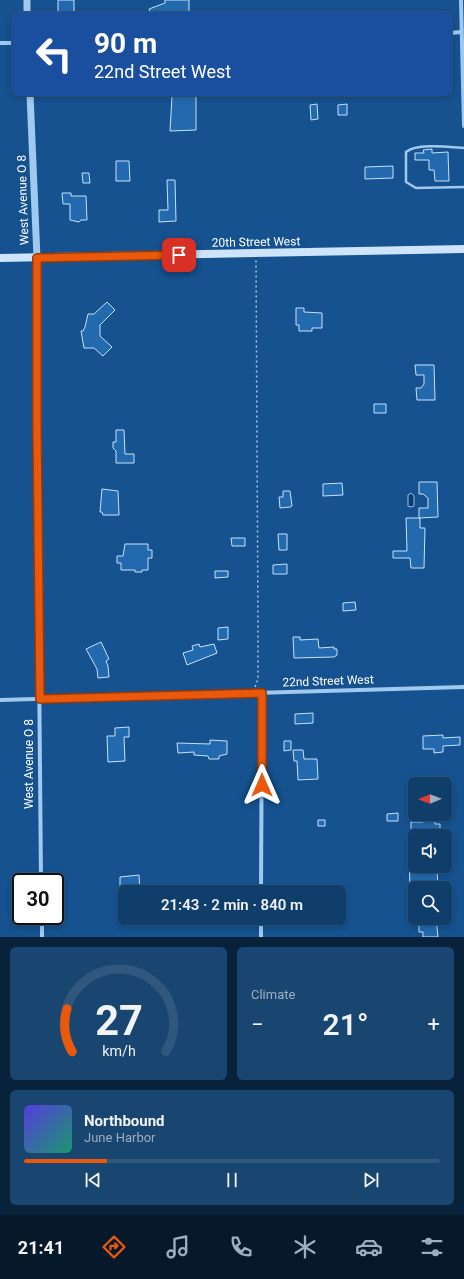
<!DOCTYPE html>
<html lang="en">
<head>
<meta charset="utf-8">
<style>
  :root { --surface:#103e6b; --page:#194571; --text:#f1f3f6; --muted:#9caec1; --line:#30577e; --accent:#ea580c }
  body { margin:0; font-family:Roboto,sans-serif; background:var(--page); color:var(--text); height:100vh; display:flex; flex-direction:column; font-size:15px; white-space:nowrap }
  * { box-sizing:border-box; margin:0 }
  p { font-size:13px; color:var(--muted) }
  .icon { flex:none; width:22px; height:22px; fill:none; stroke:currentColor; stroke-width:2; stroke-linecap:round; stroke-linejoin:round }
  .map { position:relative; height:937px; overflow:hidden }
  .drawer { display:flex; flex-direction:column; gap:10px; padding:10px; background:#09223b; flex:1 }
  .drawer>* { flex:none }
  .guide { position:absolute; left:12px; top:12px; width:440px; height:84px; border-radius:6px; box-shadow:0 2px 6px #0003,0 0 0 1px var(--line); background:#1a4fa0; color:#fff; overflow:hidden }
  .needle { width:26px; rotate:269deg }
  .controls { position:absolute; left:408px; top:777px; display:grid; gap:8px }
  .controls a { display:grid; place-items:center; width:44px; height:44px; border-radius:6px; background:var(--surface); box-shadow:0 2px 6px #0003,0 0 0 1px var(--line); font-size:20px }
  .speed { position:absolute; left:12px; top:873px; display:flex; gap:8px; font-size:20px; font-weight:700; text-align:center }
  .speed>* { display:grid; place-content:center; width:52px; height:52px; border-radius:50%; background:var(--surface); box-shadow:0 2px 6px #0003,0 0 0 1px var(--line); line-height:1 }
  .speed .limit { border:2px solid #111; border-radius:6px; background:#fff; color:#111 }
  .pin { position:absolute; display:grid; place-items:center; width:34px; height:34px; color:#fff; margin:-17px; border-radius:8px; box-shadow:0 2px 6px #0006 }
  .me { position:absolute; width:44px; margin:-22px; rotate:0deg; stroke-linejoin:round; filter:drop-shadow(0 0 3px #0008) }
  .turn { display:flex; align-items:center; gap:14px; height:84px; padding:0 16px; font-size:18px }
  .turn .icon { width:52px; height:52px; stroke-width:2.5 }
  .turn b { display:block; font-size:28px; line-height:34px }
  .big { font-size:30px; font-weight:600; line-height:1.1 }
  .drawer .card { flex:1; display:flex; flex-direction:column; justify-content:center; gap:6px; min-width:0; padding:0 14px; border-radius:6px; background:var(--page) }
  .drawer .dial { align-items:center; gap:0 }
  .dial svg { height:104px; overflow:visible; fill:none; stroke:var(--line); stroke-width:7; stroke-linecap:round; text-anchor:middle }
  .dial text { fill:var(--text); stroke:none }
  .song { display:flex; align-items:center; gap:12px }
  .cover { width:48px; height:48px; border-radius:6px; background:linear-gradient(135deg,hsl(250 70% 55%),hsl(160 70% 35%)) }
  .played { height:4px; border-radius:2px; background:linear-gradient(90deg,var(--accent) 20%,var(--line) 20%) }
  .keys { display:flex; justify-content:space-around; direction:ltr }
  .heat { display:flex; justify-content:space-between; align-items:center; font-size:22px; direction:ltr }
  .drawer .tiles { flex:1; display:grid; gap:10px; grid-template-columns:1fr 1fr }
  .card:last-child { grid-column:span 2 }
  .trip { position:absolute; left:118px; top:885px; width:228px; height:40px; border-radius:6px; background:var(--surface); box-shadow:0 2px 6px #0003,0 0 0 1px var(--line); font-weight:600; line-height:40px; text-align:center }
  .menu { display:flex; height:64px; justify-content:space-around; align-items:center; background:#06192b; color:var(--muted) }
  .menu .icon { width:28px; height:28px }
  .menu .active { color:var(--accent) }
  .menu b { font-size:18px; color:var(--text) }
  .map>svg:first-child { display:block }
</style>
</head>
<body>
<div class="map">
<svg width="464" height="937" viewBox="0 0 464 937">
  <rect width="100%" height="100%" fill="#15528f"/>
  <!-- water -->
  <path fill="#0d3b6b" stroke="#92c5f3" d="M411 493 414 496V506L411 507 408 506V495Z"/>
  <!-- building -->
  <path fill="#2369ad" stroke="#c7e2fc" d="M58 0H74V14H58Z
    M165 0H189V12L151 14 149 9 165 3Z
    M172 96H196V130L170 131Z
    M317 104 318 119 311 120 310 105Z
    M347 104V115H338V105Z
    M432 149V153L448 152 449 181H435L434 170H429V160H415V153H424L423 150Z
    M116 161H129L130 181H116Z
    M393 166V178L365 179V167Z
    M82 173H89L90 183H83Z
    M167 180H175L176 221 159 222V210H168Z
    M62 193H71V196H86L87 220H81L79 222 70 220V204H63Z
    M107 302 115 310 100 325V336L112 347 103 356 94 348H84L81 331H83L85 327 88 314H94Z
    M296 308H304V312L322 313V328H312V331H299V325H296Z
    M415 365H434L435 400H417L416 388H421L424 384V375H416Z
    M374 404H386V413H374Z
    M116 430H124L125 454H134V463H116V451L113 448V442H116Z
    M419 482H437L438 517 419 518V508H428V498L423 494H419Z
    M342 483 343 495 323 496V484Z
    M102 489 118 491 119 515H103L102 512H100Z
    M283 491H290L292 506 290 507 280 508 279 497H283Z
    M406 518H420V528H425L424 568H411L410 558H393V551H407Z
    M278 534H287V550H279Z
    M231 538H245V546H232Z
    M125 544H148V550H152V558H148V570H142V572H135V570H121V563H117V556H123Z
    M287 564V574H273V565Z
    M215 571H228V577L215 578Z
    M355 602 356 610 343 611V603Z
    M228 627V639L218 640V628Z
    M293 637H300V640L318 639 319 648 334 647V649H337V655L334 657 294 658Z
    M101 642 109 659 106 661 108 666 109 677 98 678 97 669 86 649Z
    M199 644 200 647 214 644 217 653 187 665 183 653 193 650 192 646Z
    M313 713V723L295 724V714Z
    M129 727V737H124L125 761 108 762 107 736H115V728Z
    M443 735V738L460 737V745L443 746V752L434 753V749H423V736Z
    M210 740 227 741V754L219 756V759H209L208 756 194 755V752L178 753 177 743 210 744Z
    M284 741H291V750L284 751Z
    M293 750H303L304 759H317L318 779 298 780 297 761H294Z
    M398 813V821H387V814Z
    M423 814 435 815V824H440V830H435V836H423V832H411V822H423Z
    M318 820H325V826H318Z
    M409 854H415V871L437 870 438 888H410Z
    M139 875 140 891 125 892 120 886V877Z
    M428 918H436L438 937H423V932H419V921H428Z"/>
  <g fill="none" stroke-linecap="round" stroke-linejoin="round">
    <!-- path -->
    <path stroke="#a0c9f0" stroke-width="1.5" stroke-dasharray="2 3" stroke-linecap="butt" d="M255 687 258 679V625L256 259"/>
    <!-- service -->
    <path stroke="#a0c9f0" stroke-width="2.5" d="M464 148C449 147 417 143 406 152V182L416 188 464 187"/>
    <!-- minor -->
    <path stroke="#a0c9f0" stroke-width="4" d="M461 0 464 126
      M450 33 461 32
      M0 43H14
      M37 258V429L41 882
      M0 700 464 687
      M261 892 262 693
      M42 916V937
      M261 937V918"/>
    <!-- tertiary -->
    <path stroke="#a0c9f0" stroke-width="7" d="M27 0V14
      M30 94 37 258"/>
    <!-- secondary -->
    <path stroke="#cee4fb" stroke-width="8" d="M0 258 464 249"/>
  </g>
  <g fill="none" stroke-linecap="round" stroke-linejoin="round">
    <!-- route casing -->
    <g stroke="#983908" stroke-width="10">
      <path id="route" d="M179 255 37 258V429L40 699 262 693V785"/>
    </g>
    <!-- route -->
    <use href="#route" stroke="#ea580c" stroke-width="7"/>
  </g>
  <g text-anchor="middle" stroke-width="4" stroke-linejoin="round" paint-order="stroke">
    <!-- street labels -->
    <g font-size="12" fill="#fff" stroke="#15528f">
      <text transform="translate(23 200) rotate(-92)" y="4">West Avenue O 8</text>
      <text transform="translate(256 242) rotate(-1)" y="4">20th Street West</text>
      <text transform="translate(328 681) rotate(-2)" y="4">22nd Street West</text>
      <text transform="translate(29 764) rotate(-90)" y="4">West Avenue O 8</text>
    </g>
  </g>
</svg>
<div class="controls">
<a><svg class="needle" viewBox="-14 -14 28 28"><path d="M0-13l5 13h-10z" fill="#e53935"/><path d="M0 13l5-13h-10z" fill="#9caec1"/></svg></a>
<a><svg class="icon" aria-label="sound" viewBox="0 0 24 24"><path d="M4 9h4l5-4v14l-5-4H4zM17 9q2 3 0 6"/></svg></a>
<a><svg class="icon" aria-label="search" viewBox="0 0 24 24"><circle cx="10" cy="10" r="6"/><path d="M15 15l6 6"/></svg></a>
</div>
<div class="speed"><div class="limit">30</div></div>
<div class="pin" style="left:179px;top:255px;background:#d93025"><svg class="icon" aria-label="arrive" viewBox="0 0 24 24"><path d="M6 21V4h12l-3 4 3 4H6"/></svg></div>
<svg class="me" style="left:262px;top:785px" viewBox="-20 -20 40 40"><path d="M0-17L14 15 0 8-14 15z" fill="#ea580c" stroke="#fff" stroke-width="4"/></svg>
<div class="trip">21:43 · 2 min · 840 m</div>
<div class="guide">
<div class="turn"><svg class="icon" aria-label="left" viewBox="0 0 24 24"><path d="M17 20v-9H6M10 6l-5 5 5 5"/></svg><div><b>90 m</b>22nd Street West</div></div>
</div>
</div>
<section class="drawer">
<div class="tiles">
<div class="card dial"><svg viewBox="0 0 100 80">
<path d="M14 69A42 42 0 1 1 86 69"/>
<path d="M14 69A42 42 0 0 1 10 36" stroke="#ea580c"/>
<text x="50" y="56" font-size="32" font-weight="700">27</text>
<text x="50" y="72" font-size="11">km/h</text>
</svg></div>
<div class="card"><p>Climate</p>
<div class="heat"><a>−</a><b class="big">21°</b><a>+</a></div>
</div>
<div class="card">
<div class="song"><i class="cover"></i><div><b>Northbound</b><p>June Harbor</p></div></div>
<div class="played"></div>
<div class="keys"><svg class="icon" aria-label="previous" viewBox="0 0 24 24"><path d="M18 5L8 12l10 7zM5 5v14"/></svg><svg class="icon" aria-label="pause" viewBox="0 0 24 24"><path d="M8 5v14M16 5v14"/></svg><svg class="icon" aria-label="next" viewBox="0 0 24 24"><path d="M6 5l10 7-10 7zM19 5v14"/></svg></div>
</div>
</div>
</section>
<nav class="menu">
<b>21:41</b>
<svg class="icon active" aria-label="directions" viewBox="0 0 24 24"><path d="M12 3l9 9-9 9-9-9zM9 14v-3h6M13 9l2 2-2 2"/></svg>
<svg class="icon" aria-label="music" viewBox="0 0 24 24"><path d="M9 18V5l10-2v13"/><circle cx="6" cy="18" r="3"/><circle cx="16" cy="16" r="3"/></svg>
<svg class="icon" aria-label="phone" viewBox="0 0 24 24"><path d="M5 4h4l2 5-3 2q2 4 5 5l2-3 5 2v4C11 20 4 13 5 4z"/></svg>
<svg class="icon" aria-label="climate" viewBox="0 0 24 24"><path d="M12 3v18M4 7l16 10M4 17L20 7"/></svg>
<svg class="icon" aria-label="car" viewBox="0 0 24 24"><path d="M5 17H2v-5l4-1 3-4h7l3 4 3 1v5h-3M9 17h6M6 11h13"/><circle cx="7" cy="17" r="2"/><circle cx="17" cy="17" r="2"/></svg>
<svg class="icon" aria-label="filters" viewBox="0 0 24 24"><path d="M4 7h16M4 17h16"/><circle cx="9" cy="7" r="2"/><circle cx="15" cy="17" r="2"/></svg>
</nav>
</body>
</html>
